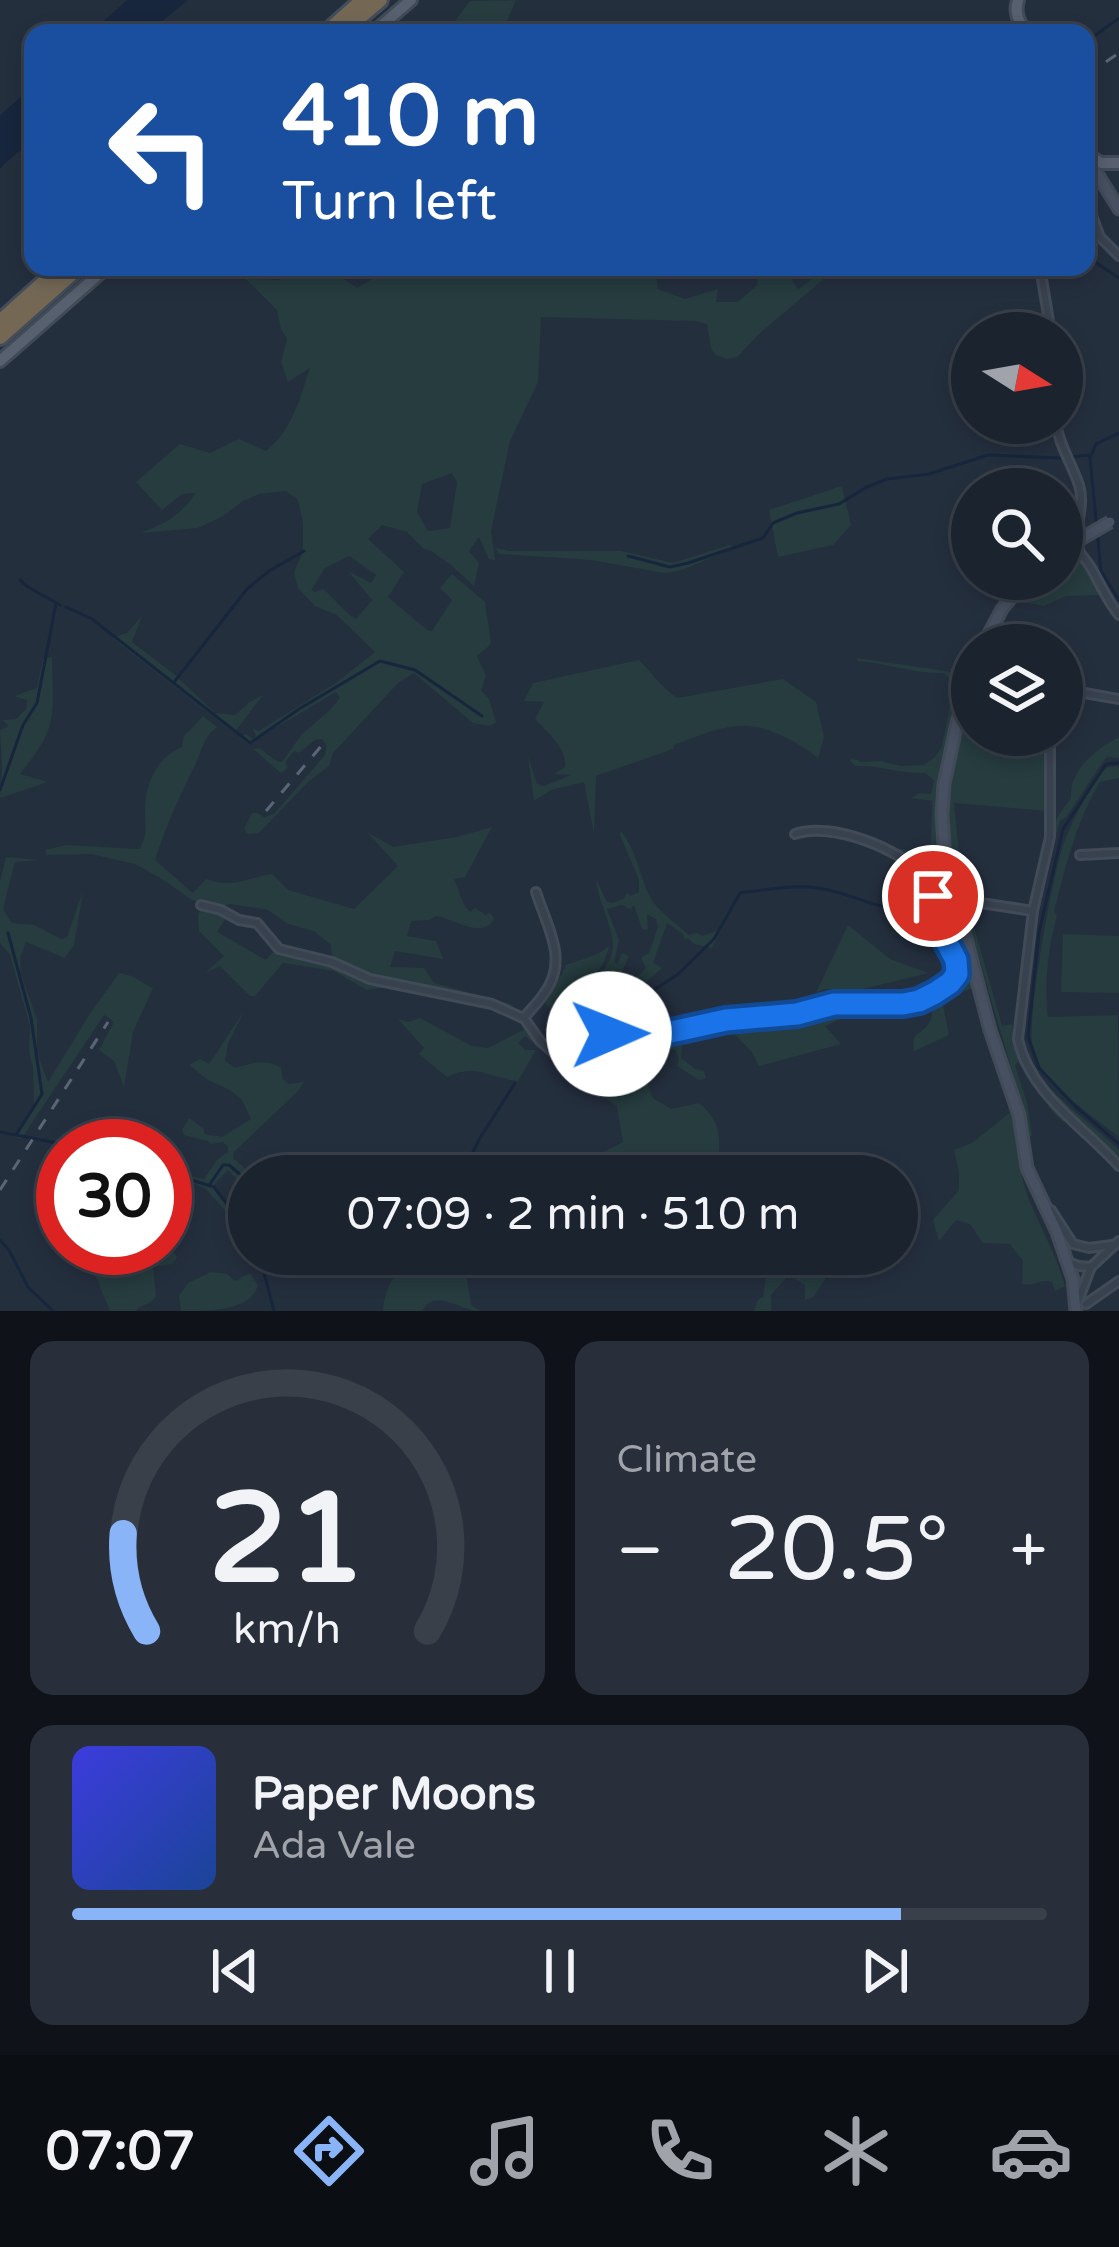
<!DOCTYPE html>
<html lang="en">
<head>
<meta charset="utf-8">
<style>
  :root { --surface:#1b232e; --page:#282f3a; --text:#f1f3f6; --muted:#a0a4aa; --line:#39404a; --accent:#8ab4f8 }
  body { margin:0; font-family:"Varela Round",sans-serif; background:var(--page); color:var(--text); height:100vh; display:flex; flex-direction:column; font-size:45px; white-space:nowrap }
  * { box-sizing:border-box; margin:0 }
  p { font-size:39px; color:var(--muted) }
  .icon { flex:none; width:66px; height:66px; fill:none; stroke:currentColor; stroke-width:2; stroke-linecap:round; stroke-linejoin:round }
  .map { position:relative; height:1311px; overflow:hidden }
  .details { display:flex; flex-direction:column; gap:30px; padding:30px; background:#0f1319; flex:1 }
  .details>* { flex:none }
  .hud { position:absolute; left:24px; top:24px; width:1071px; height:252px; border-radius:24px; box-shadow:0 6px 18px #0003,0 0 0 3px var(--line); background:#1a4fa0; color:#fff; overflow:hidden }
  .needle { width:78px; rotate:101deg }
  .buttons { position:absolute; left:951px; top:312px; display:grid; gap:24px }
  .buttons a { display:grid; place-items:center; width:132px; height:132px; border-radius:50%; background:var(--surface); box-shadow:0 6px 18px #0003,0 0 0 3px var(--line); font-size:60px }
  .speed { position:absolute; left:36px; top:1119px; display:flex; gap:24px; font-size:60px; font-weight:700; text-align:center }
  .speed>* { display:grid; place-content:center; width:156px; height:156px; border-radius:50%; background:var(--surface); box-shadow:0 6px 18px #0003,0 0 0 3px var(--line); line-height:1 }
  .speed .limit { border:18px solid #d22; background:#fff; color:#111 }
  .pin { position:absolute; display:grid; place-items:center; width:102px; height:102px; color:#fff; margin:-51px; border:6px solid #fff; border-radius:50%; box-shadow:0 3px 12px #0007 }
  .me { position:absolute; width:132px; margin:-66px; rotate:89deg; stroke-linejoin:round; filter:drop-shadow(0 0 9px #0008) }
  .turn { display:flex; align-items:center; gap:42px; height:252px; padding:0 60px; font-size:54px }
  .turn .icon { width:156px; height:156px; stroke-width:2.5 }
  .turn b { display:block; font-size:84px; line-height:102px }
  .big { font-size:90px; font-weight:600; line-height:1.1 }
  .details .tile { flex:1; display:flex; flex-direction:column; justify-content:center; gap:18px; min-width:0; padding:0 42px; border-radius:24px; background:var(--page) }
  .details .dial { align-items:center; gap:0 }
  .dial svg { height:312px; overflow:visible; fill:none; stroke:var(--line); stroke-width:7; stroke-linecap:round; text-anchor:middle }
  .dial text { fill:var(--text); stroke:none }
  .song { display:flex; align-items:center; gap:36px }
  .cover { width:144px; height:144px; border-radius:18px; background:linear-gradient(135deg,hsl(240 70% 55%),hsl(220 70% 35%)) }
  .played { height:12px; border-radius:6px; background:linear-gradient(90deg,var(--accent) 85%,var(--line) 85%) }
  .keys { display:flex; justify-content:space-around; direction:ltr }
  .heat { display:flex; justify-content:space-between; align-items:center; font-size:66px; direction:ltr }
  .details .tiles { flex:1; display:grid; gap:30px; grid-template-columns:1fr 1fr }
  .tile:last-child { grid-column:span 2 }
  .trip { position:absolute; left:228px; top:1155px; width:690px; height:120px; border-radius:60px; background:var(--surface); box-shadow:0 6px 18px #0003,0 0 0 3px var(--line); font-weight:600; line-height:120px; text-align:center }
  .dock { display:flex; height:192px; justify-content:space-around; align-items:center; background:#0b0e12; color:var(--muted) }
  .dock .icon { width:84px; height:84px }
  .dock .selected { color:var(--accent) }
  .dock b { font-size:54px; color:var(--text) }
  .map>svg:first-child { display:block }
</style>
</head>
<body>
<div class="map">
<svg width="1119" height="1311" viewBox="0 0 1119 1311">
  <rect width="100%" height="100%" fill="#242f3e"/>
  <!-- green -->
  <path fill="#263c3f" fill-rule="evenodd" d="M516 0 502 33H446L470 1Z
    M375 267H595L596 271 655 267 658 289 685 299 718 289 716 302H738L757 285 760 267H796L790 277 798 289 829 267H838L760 333 737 357 727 359 716 355 711 348 707 324 695 321 541 317 538 382 510 441 491 531 495 560 489 559 479 537 469 551 479 563 474 586 451 565 431 551 424 549 407 532 382 525 368 539 404 572 388 597 427 630 432 631 452 600 440 588 452 574 485 602 491 644 477 656 486 676 481 690 489 699 496 722 490 726 473 723 414 673 398 683 333 753 329 766 309 781 259 833 248 834 244 829 252 813H258L264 818 275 813 325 755 327 746 322 739 315 740 299 753 294 751 286 761 287 769 281 773 253 749 259 748 278 762H282L302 734 329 711 340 698 336 692 248 744 239 738 246 734 252 739 256 736 253 729 259 731 336 683 375 652 337 615 315 606 298 588 294 573 303 551V523L298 500 286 491 259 494 243 501 223 516 198 528 140 533C164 525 182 514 196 493L182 494 162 510 136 482 180 444 210 453 239 439 266 451C293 429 299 400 310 368L288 382 281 362 287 339 281 329 277 310 246 279 280 280 291 270 304 274H337L357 288 372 279ZM452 473 457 482 450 528 428 531 417 512 422 484ZM349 556 376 575 371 583 348 571 372 600 356 619C343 611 335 599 323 589L315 592 311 590 325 568Z
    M842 486 851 525 833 545 778 557 769 510Z
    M730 545 734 548 682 570 664 573 591 560 499 554 496 548 509 551H621L673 563Z
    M1076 547 1089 568 1099 595 1066 596 1044 606 1016 601 1037 579H1062V558Z
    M142 616 132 642 174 674 215 713 235 715 250 702 263 695 234 733 112 638 127 633Z
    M52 657C53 716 59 726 20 774L48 782 0 798 2 765 0 730 9 726 2 720 16 719 26 709 27 700 14 696 37 688 43 659Z
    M856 658 952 672 960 679 936 817V833L952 902 946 903 942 869 935 849 917 851 901 857 877 845 908 850 931 844 932 801 911 798 920 793 931 794 934 780 925 773C901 774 880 765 855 766L850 761 851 758 862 762 880 761 901 766 924 765 935 757 942 747 954 683 944 673C915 674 887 663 858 661Z
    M639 660C653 674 661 687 677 698L783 679 816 702 824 737 818 758C801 744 772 728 749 726 724 724 696 737 674 745L673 749 596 776 594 833 584 782 551 790 534 801 528 756 537 784 544 786 571 775 554 774 565 767C567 748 548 733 535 719L544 702 524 701 533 683Z
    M203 716 217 727C203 737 201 754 193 769 178 800 165 828 155 860L193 893 206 879C233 889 246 878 272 874L288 890 354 909 398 866 367 832 393 847 457 837 492 827 465 877 454 879C460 891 460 902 470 912L475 908 486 915 488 913 492 915 494 920C480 939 455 919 436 916L429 920 411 921 407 936 436 941 443 959 395 951 390 967 424 968 434 983 511 1004 517 1011 493 1002 371 977 332 959 331 945 314 931 288 924 268 910 230 904 219 907 192 900 162 879 135 864 91 854 47 855 45 850 66 845 139 849C148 835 145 827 145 811 144 785 158 756 182 747L184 736Z
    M965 723 972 725V735H1027L1046 739 1048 811 954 803 960 864 968 900 963 901C944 827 945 797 965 723Z
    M1119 737V758L1107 757 1102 763 1067 816 1060 821 1056 834C1043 890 1032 944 1026 1001 1025 1018 1020 1040 1027 1057 1041 1089 1094 1125 1119 1150V1157C1089 1130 1040 1094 1024 1057 1011 1026 1041 867 1052 830 1055 818 1064 808 1071 798 1069 770 1096 749 1119 737Z
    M1116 766 1119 768V778L1100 782C1076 822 1066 866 1054 911L1057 916C1048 948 1044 984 1048 1017L1118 1015 1119 1137C1094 1117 1043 1083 1033 1052 1025 1024 1053 870 1065 840 1070 826 1096 774 1107 768 1110 766 1113 767 1116 766Z
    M621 831C636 850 639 871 648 893 657 913 675 920 688 935L697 933 702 936 717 931 728 910H731L712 948 694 944 688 938 685 940 683 934 667 923 653 963 662 968 631 995 627 1004H619L622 992 646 968 641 958 649 953 658 927 656 919 647 914 648 930 642 929 634 905 630 909 622 905 607 909 619 940 614 962 617 964 622 953 629 956 621 974 611 977 600 994 581 1007 600 1014 611 1023 625 1018 630 1028 644 1026 648 1034 624 1039 584 1014 575 1013 573 1009C583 990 614 968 613 944 611 922 598 901 596 879L607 902 612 903 624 899 627 893 631 896 639 892V880L620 835Z
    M6 857 38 860 15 862 3 909 12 923 34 925 61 939 67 937 83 891 74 945 65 958 26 942 20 958 21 975 37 1019V1053L48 1082 91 1012 119 973 131 976 153 988 133 1032 124 1087 114 1061 99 1050 114 1022 104 1015 21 1139 13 1136 21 1128 34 1105 33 1068 29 1050 30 1026 10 955 0 943V882Z
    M968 906 1002 1026 1012 1024 1019 1056 1028 1072 1068 1120 1063 1122 1052 1111 1018 1062 1015 1065 1027 1103 1032 1136 1027 1137 1021 1101 964 907Z
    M202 908 227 916 217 932 266 960 275 950 332 963 392 986 367 990 334 971 283 963 255 996H250L220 966 205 973 224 956 199 931 198 915Z
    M953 923H957L959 927 976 987 962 992 943 1005 949 1035 914 1051C911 1030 920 1037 929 1023 934 1016 932 1006 931 998L958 975C961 957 949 945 948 928Z
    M848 925 890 959 928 973 863 989H824L816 993Z
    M1063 934 1119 936V993L1061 992Z
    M609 946C605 970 584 987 570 1006L571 1033 563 1028 546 1038 552 1029 548 1019 552 1010 545 1004C548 989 561 980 566 965L598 954Z
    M854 1006 868 1007 825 1026 841 1044 759 1066 752 1052 733 1033C716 1033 701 1040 683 1041L681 1058 695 1069 704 1071 706 1078 699 1080 677 1066 679 1059 675 1050 653 1044 642 1048 646 1079 653 1098 671 1109 699 1103C720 1121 721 1135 718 1162L728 1176H621C607 1171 589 1178 580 1164L623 1142 617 1106 597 1093 610 1083 637 1078 635 1052 623 1043 726 1022Z
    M244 1011 228 1044 225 1061 235 1068C251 1063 266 1058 281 1068L283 1079 289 1084 304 1082 297 1092 234 1152 233 1158 254 1176H249V1193L228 1170 214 1185 249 1229V1238L205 1188 165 1174V1165L175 1173 204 1179 217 1160 228 1152V1147L223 1142 211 1144 208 1141 184 1135 182 1130 189 1118 204 1129V1134L222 1137 251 1119 242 1100 230 1090 208 1080 189 1065 200 1059 209 1064Z
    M420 1018 472 1046 488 1048 525 1029 537 1042 534 1043 525 1036 518 1043 525 1050H536L518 1081C489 1078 478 1063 447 1077L419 1054 424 1048 398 1019 408 1022Z
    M1012 1111C1015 1140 1018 1169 1028 1197 1040 1227 1056 1254 1065 1286L1055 1291 1052 1282C1041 1278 1033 1287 1022 1284L1023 1261 1010 1244 983 1243 970 1224 956 1220 939 1241 933 1220 959 1190V1172L954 1150 972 1143Z
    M165 1246 175 1253 177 1258 172 1264 153 1267 156 1296 151 1302 138 1308 136 1311H110L84 1248Z
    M421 1254H456L466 1274 471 1305 480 1311C459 1311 436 1287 422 1311H383C384 1287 398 1264 421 1254Z
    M831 1254H863L833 1268 813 1297 805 1300V1285L789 1275 771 1295V1311H754L758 1300 763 1297 766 1277 779 1276 797 1261Z
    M211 1272 227 1274 235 1281 250 1273 258 1285C251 1311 210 1311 181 1311L179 1296 188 1283Z"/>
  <!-- water -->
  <path fill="#17263c" d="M127 0H188L148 33H90Z
    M33 86V139L0 168V115Z"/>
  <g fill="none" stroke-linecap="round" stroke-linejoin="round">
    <!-- stream -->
    <path stroke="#17263c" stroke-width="3" d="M1086 42 1119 18
      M1086 256 1119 278
      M1119 433 1096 444 1090 458 1101 571 1119 600
      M628 556 670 567 688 563 763 538 773 523 797 513 839 504 867 487 887 479 929 474 988 455 1060 458 1091 455
      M20 580 28 587 60 605
      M66 607 92 619 250 743 299 709 380 661 415 670 482 716
      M175 681 247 589 269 571 304 551
      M1119 763 1106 764 1063 829 1039 932 1028 1036 1039 1068 1075 1106 1119 1144
      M0 790 23 725 37 703 56 603
      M940 899 990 901
      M8 933 31 1018 42 1094 16 1135
      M590 1004 623 1001 647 994 677 975 714 939 740 893C765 890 793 884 818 888 861 894 886 920 932 903
      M0 1132 73 1146
      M165 1172 214 1187 249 1233
      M461 1176 480 1138 515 1083
      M210 1184 223 1165H229L249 1182
      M0 1240 9 1250 28 1287 53 1311
      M263 1254 267 1259 262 1265 274 1311
      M565 1254 623 1275"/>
    <!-- minor casing -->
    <g stroke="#414a57" stroke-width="12">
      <path id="minor" d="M1086 199 1100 237 1119 256
        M1040 267 1051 333
        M1056 423C1059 445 1072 464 1079 485 1085 505 1076 522 1077 541 1078 554 1084 557 1090 566 1100 583 1106 599 1119 615
        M1062 689 1119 699
        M1050 735V837L1033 911 1018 1039C1029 1093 1084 1127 1119 1166
        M795 834C830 821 903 849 925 878 931 886 933 896 937 904L944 907 947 924
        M1080 855 1119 853
        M536 892C547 927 570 961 543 995 537 1004 530 1010 524 1018L540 1041 562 1060 570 1058 574 1047 573 1021 576 1018C594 1022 608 1038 627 1040 647 1041 671 1031 691 1027 725 1020 758 1018 792 1015 815 1013 833 1002 856 1003 888 1003 929 1009 953 981 965 966 946 944 945 928L958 914
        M965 904 981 903 1033 911
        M201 905 221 910 239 920 257 923 279 949 332 962 370 979 492 1004 523 1018
        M1051 1210 1073 1244 1089 1248 1112 1245
        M1067 1262 1079 1266 1091 1267
        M1078 1301 1091 1267 1119 1241
        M1086 1304 1119 1281"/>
    </g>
    <!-- secondary casing -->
    <g stroke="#414a57" stroke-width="15">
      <path id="secondary" d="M1086 156 1119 209
        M983 645 1002 609 1027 579
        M972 673 957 723 944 784 942 815 945 859 990 1030 1019 1115 1027 1168 1057 1232 1073 1279 1076 1311"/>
    </g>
    <!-- primary casing -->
    <g stroke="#414a57" stroke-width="16">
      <path id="primary" d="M1018 0C1014 13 1019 21 1025 33
        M373 33 411 0
        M1086 154 1101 163H1119
        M0 361 107 267"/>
    </g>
    <!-- motorway casing -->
    <g stroke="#434c59" stroke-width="20">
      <path id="motorway" d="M326 33 363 0
        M341 33 380 0
        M0 322 61 267
        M0 337 79 267"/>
    </g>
    <!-- minor -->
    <use href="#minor" stroke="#38414e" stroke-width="6"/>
    <!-- secondary -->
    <use href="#secondary" stroke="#465061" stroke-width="9"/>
    <!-- primary -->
    <use href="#primary" stroke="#56606e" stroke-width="10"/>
    <!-- motorway -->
    <use href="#motorway" stroke="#746855" stroke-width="14"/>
    <!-- rail -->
    <path stroke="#5a6575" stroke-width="3" stroke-dasharray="12 12" stroke-linecap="butt" d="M1086 75 1119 53
      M266 811 323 744
      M0 1190 108 1022"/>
    <!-- secondary-bridge casing -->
    <g stroke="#414a57" stroke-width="15" stroke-linecap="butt">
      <path id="secondary-bridge" d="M1072 544 1110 522"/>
    </g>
    <!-- secondary-bridge -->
    <use href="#secondary-bridge" stroke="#465061" stroke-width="9"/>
  </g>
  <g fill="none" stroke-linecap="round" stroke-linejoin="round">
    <!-- route casing -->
    <g stroke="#114b97" stroke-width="30">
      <path id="route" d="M609 1034 624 1040 644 1038 726 1020 797 1014 834 1004H903L919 1001 935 993 950 983 957 974 956 960 946 941 944 907 937 904 933 896"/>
    </g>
    <!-- route -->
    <use href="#route" stroke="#1a73e8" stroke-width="21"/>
  </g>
</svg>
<div class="buttons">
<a><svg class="needle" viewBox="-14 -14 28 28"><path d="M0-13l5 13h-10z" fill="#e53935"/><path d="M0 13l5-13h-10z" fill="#a0a4aa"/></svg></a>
<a><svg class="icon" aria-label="search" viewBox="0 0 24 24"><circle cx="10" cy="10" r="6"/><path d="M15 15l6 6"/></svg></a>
<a><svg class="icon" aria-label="layers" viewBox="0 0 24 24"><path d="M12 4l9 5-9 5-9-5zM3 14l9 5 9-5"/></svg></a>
</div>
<div class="speed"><div class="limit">30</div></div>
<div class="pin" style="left:933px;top:896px;background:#d93025"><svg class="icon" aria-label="arrive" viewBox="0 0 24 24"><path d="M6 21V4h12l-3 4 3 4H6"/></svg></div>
<svg class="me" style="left:609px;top:1034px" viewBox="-20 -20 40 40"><circle r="19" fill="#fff"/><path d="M0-13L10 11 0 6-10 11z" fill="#1a73e8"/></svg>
<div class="trip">07:09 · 2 min · 510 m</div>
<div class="hud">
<div class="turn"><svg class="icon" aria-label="left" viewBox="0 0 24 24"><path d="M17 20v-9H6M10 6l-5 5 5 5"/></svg><div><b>410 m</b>Turn left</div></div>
</div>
</div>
<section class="details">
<div class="tiles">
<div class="tile dial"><svg viewBox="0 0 100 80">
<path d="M14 69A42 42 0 1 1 86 69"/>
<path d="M14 69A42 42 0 0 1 8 44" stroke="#8ab4f8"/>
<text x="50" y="56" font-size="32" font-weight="700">21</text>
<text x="50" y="72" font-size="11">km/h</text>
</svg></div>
<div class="tile"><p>Climate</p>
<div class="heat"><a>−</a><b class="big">20.5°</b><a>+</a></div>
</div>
<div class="tile">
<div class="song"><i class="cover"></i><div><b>Paper Moons</b><p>Ada Vale</p></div></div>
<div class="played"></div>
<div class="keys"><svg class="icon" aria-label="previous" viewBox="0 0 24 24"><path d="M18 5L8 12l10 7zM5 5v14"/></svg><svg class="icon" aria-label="pause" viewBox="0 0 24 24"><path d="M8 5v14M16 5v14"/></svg><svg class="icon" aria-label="next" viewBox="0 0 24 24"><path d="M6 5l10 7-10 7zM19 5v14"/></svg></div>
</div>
</div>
</section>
<nav class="dock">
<b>07:07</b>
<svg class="icon selected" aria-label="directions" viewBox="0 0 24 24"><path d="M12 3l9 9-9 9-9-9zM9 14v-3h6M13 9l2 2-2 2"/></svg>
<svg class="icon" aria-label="music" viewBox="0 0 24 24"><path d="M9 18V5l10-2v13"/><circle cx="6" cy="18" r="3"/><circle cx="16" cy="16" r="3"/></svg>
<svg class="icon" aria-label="phone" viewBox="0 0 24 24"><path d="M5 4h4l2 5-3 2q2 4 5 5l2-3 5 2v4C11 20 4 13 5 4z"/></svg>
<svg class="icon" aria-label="climate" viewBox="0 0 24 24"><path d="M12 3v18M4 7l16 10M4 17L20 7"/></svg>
<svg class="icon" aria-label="car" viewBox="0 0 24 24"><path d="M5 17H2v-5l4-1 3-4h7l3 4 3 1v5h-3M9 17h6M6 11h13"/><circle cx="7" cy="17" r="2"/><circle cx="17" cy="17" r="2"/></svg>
</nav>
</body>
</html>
